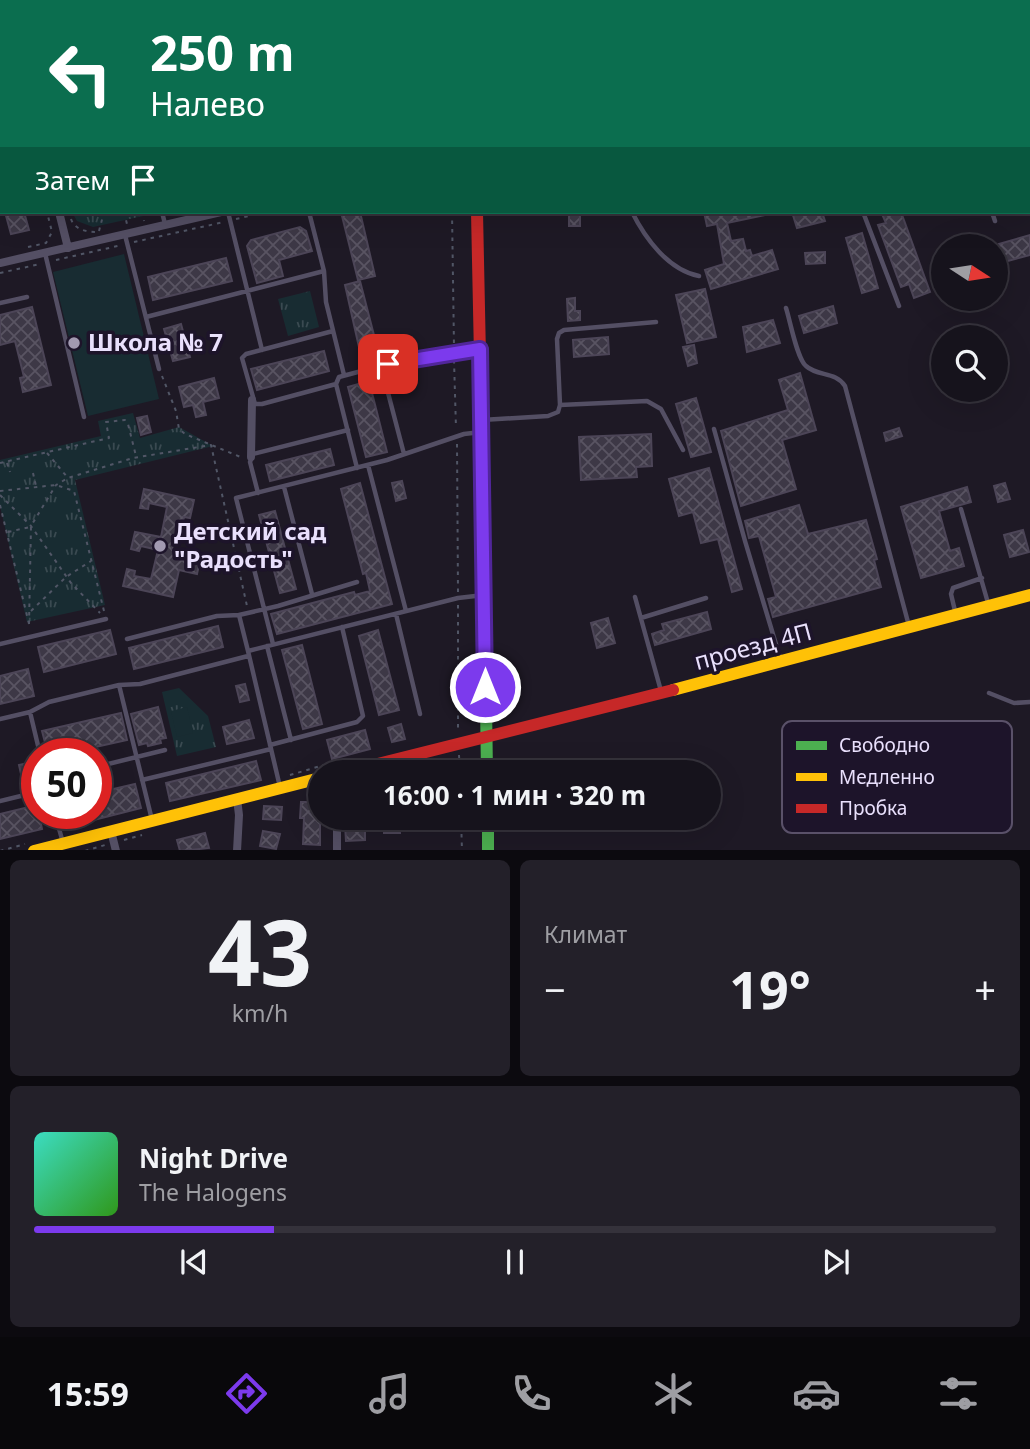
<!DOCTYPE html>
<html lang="ru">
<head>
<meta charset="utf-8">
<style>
  :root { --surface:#16131c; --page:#232029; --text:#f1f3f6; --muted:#9e9ea3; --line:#35323b; --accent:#7c3aed }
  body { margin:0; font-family:"Noto Sans",sans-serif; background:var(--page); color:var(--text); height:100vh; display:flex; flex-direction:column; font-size:26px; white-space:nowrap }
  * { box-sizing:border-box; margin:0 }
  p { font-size:23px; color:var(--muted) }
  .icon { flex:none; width:38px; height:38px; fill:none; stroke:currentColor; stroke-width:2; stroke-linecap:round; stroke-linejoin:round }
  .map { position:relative; height:850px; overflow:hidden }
  .sheet { display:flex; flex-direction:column; gap:10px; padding:10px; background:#0c0a0f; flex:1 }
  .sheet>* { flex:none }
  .hud { position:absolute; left:0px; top:0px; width:1031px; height:214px; box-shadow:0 7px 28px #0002,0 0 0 2px var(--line); background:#0b6e4f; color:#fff; overflow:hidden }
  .needle { width:46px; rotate:102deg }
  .controls { position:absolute; left:931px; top:234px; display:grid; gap:14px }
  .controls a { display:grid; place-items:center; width:77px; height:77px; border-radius:50%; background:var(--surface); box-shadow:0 7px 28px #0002,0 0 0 2px var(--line); font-size:35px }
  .speed { position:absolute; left:21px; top:738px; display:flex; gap:14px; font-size:35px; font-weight:700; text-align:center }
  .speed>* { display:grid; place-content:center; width:91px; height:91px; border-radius:50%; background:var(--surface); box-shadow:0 7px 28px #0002,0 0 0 2px var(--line); line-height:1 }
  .speed .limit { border:10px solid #d22; background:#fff; color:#111 }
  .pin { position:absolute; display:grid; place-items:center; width:60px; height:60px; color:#fff; margin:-30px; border-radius:14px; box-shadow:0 4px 10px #0006 }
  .me { position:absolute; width:77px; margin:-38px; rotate:0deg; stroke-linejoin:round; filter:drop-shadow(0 0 5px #0008) }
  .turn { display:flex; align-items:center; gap:24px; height:147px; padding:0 35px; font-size:32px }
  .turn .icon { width:91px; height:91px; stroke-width:2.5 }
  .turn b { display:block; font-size:49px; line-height:60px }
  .then { display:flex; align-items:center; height:66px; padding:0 35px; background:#0003; gap:14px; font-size:26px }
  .big { font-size:52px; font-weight:700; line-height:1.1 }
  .sheet .tile { flex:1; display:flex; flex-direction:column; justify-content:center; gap:10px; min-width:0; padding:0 24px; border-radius:10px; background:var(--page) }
  .sheet .dial { align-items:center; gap:0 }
  .dial b { font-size:91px; line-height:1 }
  .song { display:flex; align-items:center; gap:21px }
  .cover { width:84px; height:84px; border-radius:10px; background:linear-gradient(135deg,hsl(170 70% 55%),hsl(110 70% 35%)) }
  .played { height:7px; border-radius:4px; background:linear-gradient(90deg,var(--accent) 25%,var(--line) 25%) }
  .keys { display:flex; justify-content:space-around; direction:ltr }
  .heat { display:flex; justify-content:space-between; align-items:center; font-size:38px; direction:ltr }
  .sheet .tiles { flex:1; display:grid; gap:10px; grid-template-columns:1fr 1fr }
  .tile:last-child { grid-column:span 2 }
  .trip { position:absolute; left:308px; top:760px; width:413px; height:70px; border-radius:35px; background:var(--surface); box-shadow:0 7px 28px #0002,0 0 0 2px var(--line); font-weight:700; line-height:70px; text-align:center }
  .tabs { display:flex; height:112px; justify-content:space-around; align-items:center; background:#09080b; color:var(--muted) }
  .tabs .icon { width:49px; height:49px }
  .tabs .on { color:var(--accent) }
  .tabs b { font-size:32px; color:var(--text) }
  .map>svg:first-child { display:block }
</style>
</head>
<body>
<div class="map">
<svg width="1030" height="851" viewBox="0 0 1030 851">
  <defs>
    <pattern id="park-tufts" width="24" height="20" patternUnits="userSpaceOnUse" patternTransform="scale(1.75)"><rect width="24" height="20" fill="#182c32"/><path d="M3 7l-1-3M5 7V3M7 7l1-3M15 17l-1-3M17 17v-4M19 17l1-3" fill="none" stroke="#3a4a51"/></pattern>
    <pattern id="building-cross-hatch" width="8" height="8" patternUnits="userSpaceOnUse" patternTransform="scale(1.75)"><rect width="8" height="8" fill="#3d3846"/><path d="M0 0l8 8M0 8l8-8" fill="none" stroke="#595462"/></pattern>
  </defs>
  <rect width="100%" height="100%" fill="#1e1925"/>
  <!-- park -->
  <path fill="url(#park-tufts)" d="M72 212H156L157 213 93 227 77 221Z
    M310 291 319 327 288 336 278 299Z
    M133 413 140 438 179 427 213 446 75 480 105 605 27 622 0 506V460L101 436 98 421Z
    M179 688 208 716 216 747 177 756 162 692Z"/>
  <!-- garden -->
  <path fill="#182c32" d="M124 254 159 399 88 416 53 272Z
    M187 707 193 733 177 737 171 711Z"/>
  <!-- building -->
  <path fill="url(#building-cross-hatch)" stroke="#4c4557" stroke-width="2" d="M5 212H24L29 230 11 234Z
    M341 212H360L375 276 358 280Z
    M569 212H580V226H569Z
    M704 212H765V215L727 223 731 241 743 239 746 251 750 250 752 256 772 250 778 269 711 289 705 270 724 264 717 224 707 226Z
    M792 212H822L825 221 797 228Z
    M888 212H901L930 292 914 298 909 284 901 287 878 225 886 223 882 214Z
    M300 227 306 231 312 251 279 260 283 276 257 283 247 246 251 240Z
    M862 233 878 288 862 293 846 238Z
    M1030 235V255L1004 262 999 244Z
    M825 252V263L806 264 805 253Z
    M226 258 232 281 153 300 148 277Z
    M360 281 377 347V352L361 356 345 285Z
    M705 289 716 337 687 343 676 295Z
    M575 298V311H580V320L568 321 567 299Z
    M833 306 837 323 804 333 799 316Z
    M32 307 51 385 23 392 20 378 24 377 15 341 0 345V315Z
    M773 320 780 343 747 352 743 327Z
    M181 324 190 357 173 361 164 329Z
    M608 337 609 354 574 357 573 340Z
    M694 345 697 363 688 366 683 347Z
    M324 351 329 371 257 390 251 369Z
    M800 373 816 430 782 440 796 489 741 506 721 431 788 410 779 380Z
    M214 378 219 398 203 402 206 415 196 417 193 405 184 407 179 387Z
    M369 381 387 452 366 457 348 387Z
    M696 398 711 452 691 457 676 404Z
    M147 416 151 432 141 435 137 418Z
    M899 428 902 436 886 441 884 433Z
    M651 434 652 466 636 467 637 477 581 480 579 437Z
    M330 449 334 465 270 481 266 465Z
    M709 468 742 589 732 592 718 539 701 543 693 512 679 516 669 479Z
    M402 481 406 498 396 501 392 483Z
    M360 483 392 604 277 634 271 614 354 592 355 595 370 591 366 573 363 574 341 489Z
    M1005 483 1010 499 998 502 994 486Z
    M967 487 971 502 939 511 950 551 959 548 964 566 921 578 901 507Z
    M144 489 194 500 190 518 184 517 180 535 176 534 172 549 201 555 197 574 179 570 173 597 123 586 127 569 135 571 134 576 151 579 158 550 141 546 139 551 131 549 135 532 161 537 167 507 149 503 148 509 140 508Z
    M799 505 808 534 866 520 877 559 874 560 881 587 773 617 768 599 776 597 759 536 749 538 745 521Z
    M275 511 296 589 280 593 259 515Z
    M1023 530 1029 552 1010 557 1004 535Z
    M707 612 711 629 655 645 652 634 664 630 662 624Z
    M608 618 615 643 597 648 591 623Z
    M218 626 223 647 134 669 129 648Z
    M110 630 116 654 44 672 38 647Z
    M378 630 399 710 379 715 359 636Z
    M302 645 322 724 303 729 282 650Z
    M28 669 34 696 0 704V676Z
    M245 684 249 700 240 702 236 686Z
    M158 707 166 738 160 739 161 743 148 746 147 743 139 745 131 714Z
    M121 713 127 740 64 754H48L42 731Z
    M249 720 254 738 227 744 223 727Z
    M401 724 405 739 392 742 388 728Z
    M365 730 370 749 332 759 327 740Z
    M256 761 261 780 170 801 166 783Z
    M568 762 570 772H557L555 765Z
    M28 763 32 781 23 783 19 765Z
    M135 784 141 808 66 827 62 814H96V793Z
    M301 802H320V845L303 844 304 818H300Z
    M37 805V814H39L42 829 0 839V814Z
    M264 806 282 807 281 820 263 819Z
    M383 817H399L400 833H384Z
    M365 824V840L346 841 345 825Z
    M263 831 280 834 276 849 260 846Z
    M205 833 209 848 180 851 177 840Z"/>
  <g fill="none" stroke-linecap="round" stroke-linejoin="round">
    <!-- path -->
    <path stroke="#515666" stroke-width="2" stroke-dasharray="3.5 5" stroke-linecap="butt" d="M18 0V2
      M447 0V2
      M0 18 2 25
      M124 212 127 224
      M142 212 144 221
      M452 212 454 347
      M71 219C74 229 86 232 95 232
      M236 219 265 212
      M99 231 104 212
      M134 242 224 222
      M28 247 46 243 52 232 47 212
      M56 260 122 245
      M0 273 40 264
      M454 360 456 428
      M162 376 176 411 179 429 185 434 243 458
      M457 444 458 592
      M47 453 68 478
      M0 463 109 438 106 422 125 420 128 424 136 456
      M7 463 10 472
      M33 473 36 486
      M0 491 56 485 74 491 104 611
      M0 495 31 526 71 583 100 613
      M0 505 30 628
      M8 532 30 527
      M458 605V732
      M31 611 66 577 91 561
      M29 624 31 526 56 485 68 478 133 458 211 445 247 606
      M460 712 475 711
      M459 755 460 772
      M290 775 324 765 335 767
      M461 817 462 851
      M124 840 142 835
      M0 851 25 844
      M85 851 105 845"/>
    <!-- lane -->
    <path stroke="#544f64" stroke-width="4.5" d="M69 0V2
      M397 0V2
      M798 0V2
      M933 0V2
      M169 2 176 0
      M637 2 638 0
      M1029 17H1030
      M0 44H2
      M162 212 165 224
      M228 212 262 350
      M309 212 324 271 326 302 344 375
      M632 212C645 238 668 270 699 276
      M863 212 899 306
      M992 212 995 221
      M125 235 159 369
      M45 253 84 417
      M0 303 27 297
      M786 308C790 320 797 359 806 366 818 377 835 371 845 386L909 626
      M146 317 324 271
      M333 331 246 354 242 358 255 404H262L336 384
      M381 366 404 454
      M560 405 647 401 661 409 683 450
      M482 420 548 416 558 412 560 405 557 339 559 333 564 330 656 322
      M714 429 745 541 781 661
      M368 465 406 611
      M357 468 336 384 339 377 388 364 479 349
      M284 487 312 594
      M258 493 250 462 253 454 348 430
      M961 509 988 603
      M635 597 661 691
      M955 611 951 594 953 588 982 578
      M396 614 420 714
      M239 615 248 651
      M641 618 706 598
      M127 639 217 616 239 615 278 606 357 582
      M0 644 106 619
      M273 644 236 498 387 460 464 434 481 432
      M267 646 291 740
      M119 685 152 820
      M989 693 1014 703 1030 702
      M30 712 40 754
      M0 719 30 712 49 702 119 685 140 684 248 656
      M270 745 357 722 363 716 342 627
      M96 767 165 750
      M142 780 271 749
      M280 787 248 651 458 598 484 595
      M0 801 37 792
      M55 814 63 843"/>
    <!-- street -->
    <path stroke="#544f64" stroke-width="8" d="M7 0 8 2
      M907 2 914 0
      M59 212 68 248
      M0 263 221 212
      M251 457 252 400
      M111 831 116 851
      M237 851 239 815 237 799
      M337 851V817"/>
    <!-- fast -->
    <path stroke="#4caf50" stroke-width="12" d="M472 0V2
      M483 501 487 772
      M488 817V851"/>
    <!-- slow -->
    <path stroke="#ffc107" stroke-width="12" d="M673 690 1030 595
      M34 851 320 778"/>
    <!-- jam -->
    <path stroke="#c62828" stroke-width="12" d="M477 212 483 501
      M346 772 673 690"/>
  </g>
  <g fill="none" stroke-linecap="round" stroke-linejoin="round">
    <!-- route casing -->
    <g stroke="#51269a" stroke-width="18">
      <path id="route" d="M388 364 480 349 485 687"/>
    </g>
    <!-- route -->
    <use href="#route" stroke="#7c3aed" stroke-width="12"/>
  </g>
  <!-- markers -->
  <g fill="#a29ab1" stroke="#1d142a" stroke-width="2.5">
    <circle cx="74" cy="343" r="7"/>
    <circle cx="160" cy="546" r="7"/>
  </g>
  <g text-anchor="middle" stroke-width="7" stroke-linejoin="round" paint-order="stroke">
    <!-- poi labels -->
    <g font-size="24" font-weight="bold" fill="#e9e0fc" stroke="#1d142a" text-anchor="start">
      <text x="88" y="351">Школа № 7</text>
      <text x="174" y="540">Детский сад<tspan x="174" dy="28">"Радость"</tspan></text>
    </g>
    <!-- street labels -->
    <g font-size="24" fill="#e9e0fc" stroke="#1d142a">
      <text transform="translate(753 647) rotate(-15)" y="8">проезд 4П</text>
    </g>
  </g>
  <!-- legend -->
  <rect x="782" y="721" width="230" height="112" rx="10" fill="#1d142a" stroke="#5a5169" stroke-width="2"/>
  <rect x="796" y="741" width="31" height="9" fill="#4caf50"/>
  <rect x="796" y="773" width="31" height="8" fill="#ffc107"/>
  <rect x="796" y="804" width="31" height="9" fill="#c62828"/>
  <g font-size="19" fill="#e9e0fc">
    <text x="839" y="752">Свободно</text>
    <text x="839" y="784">Медленно</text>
    <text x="839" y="815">Пробка</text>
  </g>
</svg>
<div class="controls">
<a><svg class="needle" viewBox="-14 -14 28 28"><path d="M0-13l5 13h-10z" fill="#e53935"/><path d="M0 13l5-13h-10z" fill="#9e9ea3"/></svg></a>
<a><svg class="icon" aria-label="search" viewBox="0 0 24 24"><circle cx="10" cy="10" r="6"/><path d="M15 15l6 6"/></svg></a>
</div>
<div class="speed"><div class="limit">50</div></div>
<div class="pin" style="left:388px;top:364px;background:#d93025"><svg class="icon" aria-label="arrive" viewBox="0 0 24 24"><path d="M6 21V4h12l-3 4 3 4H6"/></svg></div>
<svg class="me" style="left:485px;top:687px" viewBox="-20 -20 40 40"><circle r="17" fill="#7c3aed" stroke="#fff" stroke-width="3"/><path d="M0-11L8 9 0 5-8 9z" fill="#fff"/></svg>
<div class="trip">16:00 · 1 мин · 320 m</div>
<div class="hud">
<div class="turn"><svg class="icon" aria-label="left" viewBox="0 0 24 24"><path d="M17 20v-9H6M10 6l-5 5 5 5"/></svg><div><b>250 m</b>Налево</div></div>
<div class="then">Затем<svg class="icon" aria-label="arrive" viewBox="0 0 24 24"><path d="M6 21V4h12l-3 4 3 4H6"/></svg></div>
</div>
</div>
<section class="sheet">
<div class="tiles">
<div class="tile dial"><b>43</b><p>km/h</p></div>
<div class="tile"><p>Климат</p>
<div class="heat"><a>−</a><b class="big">19°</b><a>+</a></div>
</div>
<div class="tile">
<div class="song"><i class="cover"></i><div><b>Night Drive</b><p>The Halogens</p></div></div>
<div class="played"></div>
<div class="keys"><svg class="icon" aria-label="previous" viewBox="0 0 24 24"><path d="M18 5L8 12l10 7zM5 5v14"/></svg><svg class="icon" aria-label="pause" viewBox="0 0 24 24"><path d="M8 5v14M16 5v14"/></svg><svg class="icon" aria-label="next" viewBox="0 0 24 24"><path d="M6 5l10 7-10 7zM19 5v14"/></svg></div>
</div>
</div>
</section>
<nav class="tabs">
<b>15:59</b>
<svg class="icon on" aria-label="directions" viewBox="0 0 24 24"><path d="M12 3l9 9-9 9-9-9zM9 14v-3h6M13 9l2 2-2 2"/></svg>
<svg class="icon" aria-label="music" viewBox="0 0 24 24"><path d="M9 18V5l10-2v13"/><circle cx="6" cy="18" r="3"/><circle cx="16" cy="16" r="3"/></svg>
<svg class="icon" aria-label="phone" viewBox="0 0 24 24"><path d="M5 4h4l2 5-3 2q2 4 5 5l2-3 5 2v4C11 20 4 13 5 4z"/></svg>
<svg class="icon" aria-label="climate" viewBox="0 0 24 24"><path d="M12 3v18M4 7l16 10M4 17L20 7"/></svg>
<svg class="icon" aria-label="car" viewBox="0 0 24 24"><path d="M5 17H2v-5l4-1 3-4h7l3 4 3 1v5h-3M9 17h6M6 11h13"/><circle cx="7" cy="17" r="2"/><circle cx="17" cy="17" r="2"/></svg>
<svg class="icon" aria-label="filters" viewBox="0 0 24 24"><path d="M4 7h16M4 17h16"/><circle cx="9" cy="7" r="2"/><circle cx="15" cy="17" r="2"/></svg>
</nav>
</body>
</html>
